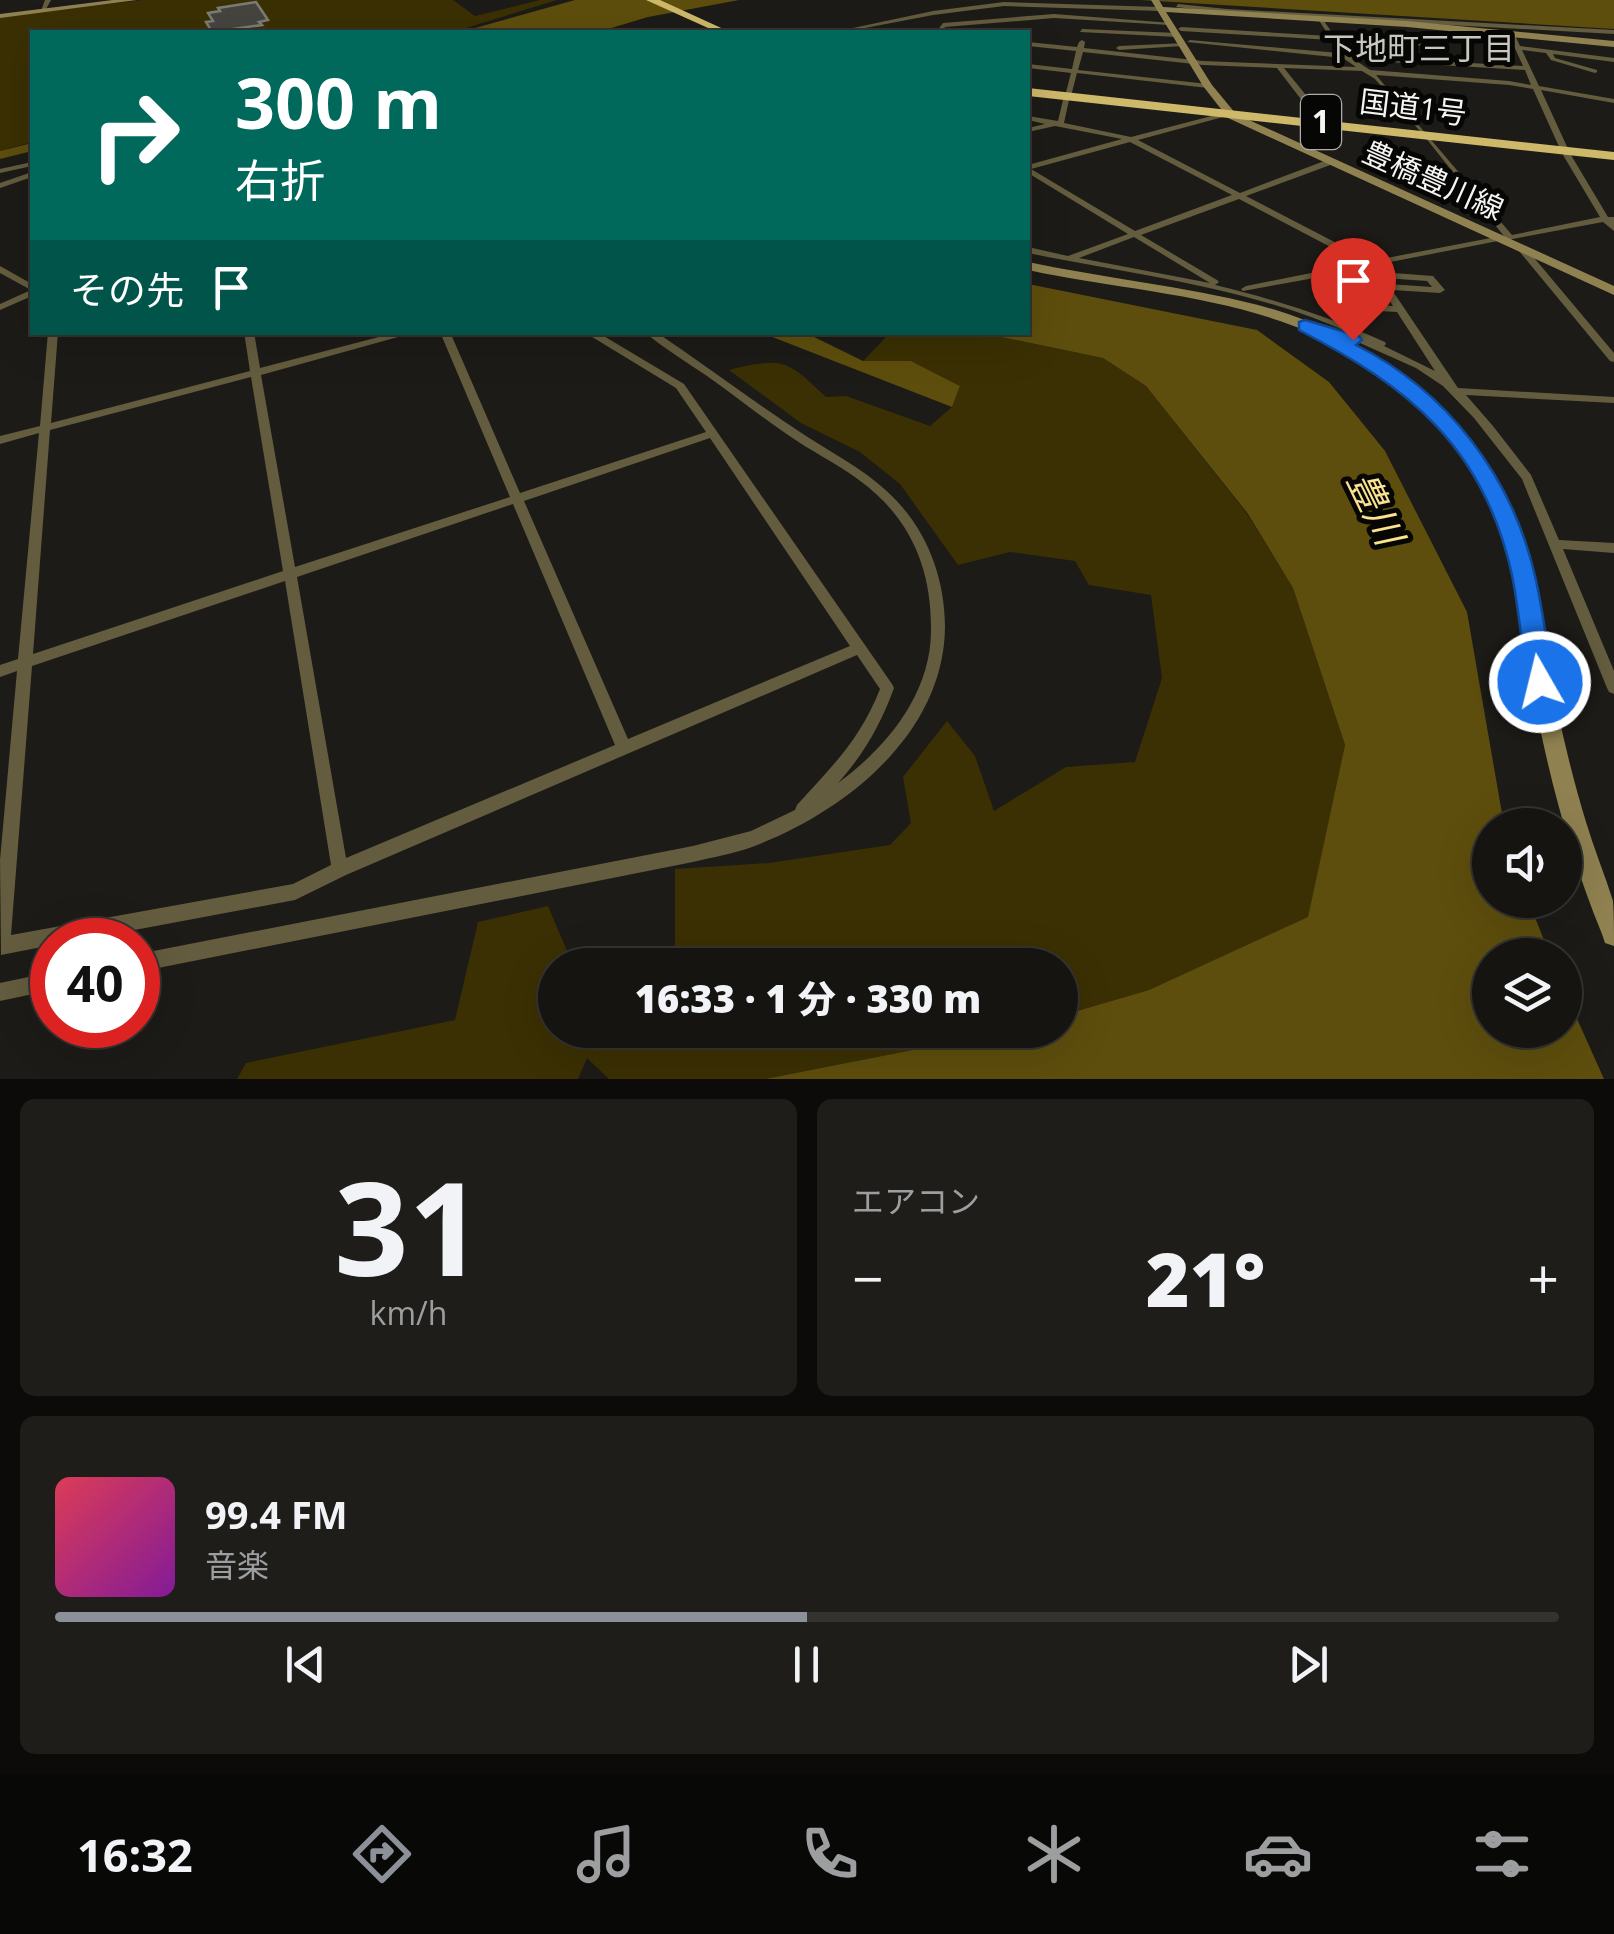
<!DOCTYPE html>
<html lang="ja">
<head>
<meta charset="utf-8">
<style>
  :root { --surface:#151411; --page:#1e1d1a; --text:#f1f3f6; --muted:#9d9e9f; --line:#343331; --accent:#8c9099 }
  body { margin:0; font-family:"Open Sans","Noto Sans JP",sans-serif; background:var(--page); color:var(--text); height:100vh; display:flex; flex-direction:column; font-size:38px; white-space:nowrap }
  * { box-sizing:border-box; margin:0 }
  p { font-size:32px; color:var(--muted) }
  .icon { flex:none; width:55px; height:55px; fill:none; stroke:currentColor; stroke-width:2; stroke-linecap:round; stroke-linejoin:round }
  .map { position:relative; height:1079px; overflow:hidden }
  .sheet { display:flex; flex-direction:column; gap:20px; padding:20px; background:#0c0b09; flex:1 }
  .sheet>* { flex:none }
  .guide { position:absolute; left:30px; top:30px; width:1000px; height:305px; border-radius:0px; box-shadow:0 10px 40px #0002,0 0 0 2px var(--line); background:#00695c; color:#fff; overflow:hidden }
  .buttons { position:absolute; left:1472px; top:808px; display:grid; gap:20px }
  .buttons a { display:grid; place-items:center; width:110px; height:110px; border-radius:50%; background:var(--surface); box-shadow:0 10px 40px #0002,0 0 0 2px var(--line); font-size:50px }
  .speed { position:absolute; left:30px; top:918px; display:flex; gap:20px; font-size:50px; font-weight:700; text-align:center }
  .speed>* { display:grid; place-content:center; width:130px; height:130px; border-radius:50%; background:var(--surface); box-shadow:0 10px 40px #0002,0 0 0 2px var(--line); line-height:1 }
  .speed .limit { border:15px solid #d22; background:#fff; color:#111 }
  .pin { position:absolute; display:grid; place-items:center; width:85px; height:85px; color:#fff; margin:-102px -42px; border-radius:50% 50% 50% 0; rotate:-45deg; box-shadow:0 0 10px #0007 }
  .pin .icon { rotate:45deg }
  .me { position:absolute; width:110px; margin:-55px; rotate:352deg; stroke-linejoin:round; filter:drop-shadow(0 0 8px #0008) }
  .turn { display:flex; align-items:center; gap:35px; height:210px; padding:0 40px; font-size:45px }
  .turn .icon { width:130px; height:130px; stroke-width:2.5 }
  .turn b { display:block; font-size:70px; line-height:85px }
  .then { display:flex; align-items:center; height:95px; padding:0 40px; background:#0003; gap:20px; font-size:38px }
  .big { font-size:75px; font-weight:800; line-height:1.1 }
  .sheet .tile { flex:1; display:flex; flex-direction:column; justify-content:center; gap:15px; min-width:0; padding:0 35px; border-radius:15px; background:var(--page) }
  .sheet .dial { align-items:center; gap:0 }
  .dial b { font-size:130px; line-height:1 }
  .song { display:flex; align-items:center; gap:30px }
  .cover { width:120px; height:120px; border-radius:15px; background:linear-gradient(135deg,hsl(350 70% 55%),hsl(290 70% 35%)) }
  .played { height:10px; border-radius:5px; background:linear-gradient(90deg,var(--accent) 50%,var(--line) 50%) }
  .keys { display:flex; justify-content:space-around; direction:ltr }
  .heat { display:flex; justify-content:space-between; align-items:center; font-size:55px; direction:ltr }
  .sheet .tiles { flex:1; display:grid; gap:20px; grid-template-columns:1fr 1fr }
  .tile:last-child { grid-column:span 2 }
  .trip { position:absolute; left:538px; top:948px; width:540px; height:100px; border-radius:50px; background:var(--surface); box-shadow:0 10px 40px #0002,0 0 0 2px var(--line); font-weight:800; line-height:100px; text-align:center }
  .tab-bar { display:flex; height:160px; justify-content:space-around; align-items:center; background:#080807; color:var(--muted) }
  .tab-bar .icon { width:70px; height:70px }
  .tab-bar .on { color:var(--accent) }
  .tab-bar b { font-size:45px; color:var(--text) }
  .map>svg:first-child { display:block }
</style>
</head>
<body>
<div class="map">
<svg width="1614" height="1079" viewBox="0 0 1614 1079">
  <rect width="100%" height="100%" fill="#1c1b17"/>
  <!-- green -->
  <path fill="#3b3003" d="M143 0H453L475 16 540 0H557L453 32H32V142L0 151V17Z
    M890 333H982L1103 358 1146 386 1248 515 1293 588 1345 745 1308 918 1149 990 1060 1016V965H675V869L769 863 890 845 911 823 903 777 947 721 975 756 994 811 1066 767 1135 762 1162 678 1151 595 1089 585 1075 561 1010 552 958 565 900 484 860 452 801 423 729 370C783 357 786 359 826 397L846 396 930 426 952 407 960 386 911 361H863Z
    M548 906 573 965H555V1030H1014L765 1079H609L587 1058 578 1079H237L246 1063 455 1020 478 922Z"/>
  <!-- water -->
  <path fill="#5e4e0d" d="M575 0H739L648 17 598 32H461Z
    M1140 0H1614V29Z
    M1028 284 1257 330 1329 382 1385 451 1467 612 1504 825H1490V900H1528L1550 955H1490V1030H1565V992L1604 1079H765L1014 1030H1060V1016L1149 990 1308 917 1345 745 1293 588 1248 514 1146 386 1103 358 982 333 1028 332Z
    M762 333H806L863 361H911L960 386 952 407Z"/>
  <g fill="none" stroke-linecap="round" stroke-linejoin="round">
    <!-- river -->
    <path fill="#5e4e0d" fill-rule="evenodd" d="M32 143V151L0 159V151Z"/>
  </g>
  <!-- building -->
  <path fill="#45443f" stroke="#7c7b76" stroke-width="2.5" d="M256 2 268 20 259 22 262 25 212 32 206 22 213 21 208 13 220 11 218 8Z"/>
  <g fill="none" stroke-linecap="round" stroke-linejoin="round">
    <!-- street -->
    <path fill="#645c3e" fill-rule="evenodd" d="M45 0H51L45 11H41Z
      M1004 2 1160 7 1163 9 1160 11 1004 6 933 15 844 32H834L933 11Z
      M1178 4 1227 9 1614 30V34L1322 18 1335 37 1419 42 1422 44 1419 46 1337 41 1349 56 1523 66 1508 33 1511 31 1514 33 1520 46 1614 58V62L1553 54 1555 58 1597 70V72L1595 73 1551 60 1546 53 1522 50 1539 86 1614 99V103L1541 90 1569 151 1567 153 1571 155 1608 217H1614V231L1603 222 1507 240 1425 137 1375 79 1362 71 1284 68 1326 120 1327 122 1323 124H1320L1277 68 1203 65 1083 52 1078 70 1208 84 1211 86 1208 88 1077 73 1071 96 1068 98 1065 96 1071 73 1028 68V64L1072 69 1076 51 1028 46V42L1077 47 1079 42 1082 40 1085 42 1084 48 1203 61 1356 67 1343 58 1187 42 1190 40 1339 53 1331 40 1181 31 1178 29 1181 27 1329 36 1318 19 1320 17 1217 12 1176 7ZM1355 60 1525 70 1531 85 1509 81 1370 70ZM1376 75 1509 85 1533 89 1561 151 1565 153 1563 155 1600 217 1512 235Z
      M1054 14 1172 23 1169 25 1054 18 945 27 942 32H936L943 23Z
      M1082 29 1177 33 1180 35 1177 37 1080 32Z
      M885 30H913L916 32H882Z
      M1185 43 1183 46 1119 50 1116 48 1119 46Z
      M1066 98 1069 100 1064 123 1131 137 1223 113V117L1138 140 1240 193 1327 160H1333V164L1246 196 1371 261 1501 236 1502 238 1498 241 1375 265 1380 272 1433 276 1445 290 1440 293 1392 290 1458 388 1614 397V403L1466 395 1493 426 1531 475 1559 540 1614 543V553L1563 549 1614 671V694L1609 692 1607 688 1522 479 1474 418 1443 386 1416 368 1360 343 1309 328 1307 326 1312 323 1350 333C1249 287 1135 275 1028 253V247L1068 256 1128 234 1028 173V165L1122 139 1055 126 1028 132V128L1045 124 1028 120V116L1058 121 1063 100ZM1130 142 1232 195 1135 231 1031 169ZM1239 199 1361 263 1246 286 1241 289 1243 291 1320 277 1341 309 1397 312 1435 371 1384 346 1386 344 1385 342C1329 317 1274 299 1215 285L1219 282 1217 280 1141 235ZM1134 237 1210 283 1079 258ZM1368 267 1393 306 1347 304 1328 275ZM1384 278 1427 281 1432 287 1388 284Z
      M32 162V166L0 173V169Z
      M32 172V177L0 188V183Z
      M1519 247H1525L1614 353V362L1610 361 1519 251Z
      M0 266 32 284V296L0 310V304L31 290 0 273Z
      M48 332H58L51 423 250 371 244 332H254L260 368 398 332H416L261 375 295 567 510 497 440 332H450L520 493 706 432 676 388 584 332H597L684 384 892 684 894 688C881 724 864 754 838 783 887 747 930 695 931 632 932 569 911 518 859 480 836 463 811 451 788 435 760 416 734 395 707 376 686 362 664 348 644 332H656C705 365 751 400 800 432 836 456 875 474 903 508 931 541 945 584 945 627 944 734 845 812 752 847 733 854 713 857 693 862L138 972V954L693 846 751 831 795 810 797 805C833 765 860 740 880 689L857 655 346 875 295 900 81 940H52V945L1 955 0 860 17 671 0 677V665L18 659 39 433 0 444V436L40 426ZM251 377 283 571 33 654 50 430ZM710 438 850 646 628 739 524 501ZM513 504 615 745 346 858 297 577ZM285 581 331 865 293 884 11 935 32 666Z
      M52 972V990L0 1001V983Z"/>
    <!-- secondary -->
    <path fill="#8f8150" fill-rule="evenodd" d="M113 0H137L0 18V14Z
      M1151 0H1159L1163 7 1407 21 1614 41V47L1407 27 1166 12 1212 85 1236 114 1614 286V295L1228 118 1203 86Z
      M1028 262C1104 278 1183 286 1258 305 1375 336 1472 415 1517 528 1541 587 1544 652 1558 713 1566 750 1575 786 1586 822 1594 849 1605 875 1613 901 1614 915 1614 932 1614 946L1605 943 1602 934C1573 863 1553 793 1538 718 1528 671 1526 622 1514 576 1484 454 1398 361 1280 321 1199 293 1111 288 1028 270Z"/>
    <!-- highway -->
    <path fill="#ceb86a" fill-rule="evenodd" d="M646 0H660L730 32H717Z
      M1028 88 1614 152V160L1028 96Z"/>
  </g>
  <!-- route -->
  <path fill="#1a73e8" stroke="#114b97" stroke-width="2.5" d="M1305 320 1359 336 1362 340 1356 345C1447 391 1512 476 1535 576 1543 610 1547 647 1554 682L1550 690 1540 693 1531 690 1527 682C1522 647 1519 610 1512 575 1484 447 1409 387 1299 330V322Z"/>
  <g text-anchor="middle" stroke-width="10" stroke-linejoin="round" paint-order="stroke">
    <!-- far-street labels -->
    <g font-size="30" fill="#f6f5f2" stroke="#060605">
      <text transform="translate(1413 108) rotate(7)" y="10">国道1号</text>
      <text transform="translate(1433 181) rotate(24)" y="10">豊橋豊川線</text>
    </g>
    <!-- far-neighbourhood labels -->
    <g font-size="32" fill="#c9c7c2" stroke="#060605">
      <text x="1419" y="60">下地町三丁目</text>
    </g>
    <!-- shield labels -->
    <rect fill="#060605" stroke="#aeadab" stroke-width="2.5" x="1301" y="95" width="40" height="54" rx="8"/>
    <g font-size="32" font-weight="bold" fill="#f6f5f2">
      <text x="1321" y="133">1</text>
    </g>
    <!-- water labels -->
    <g font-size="38" font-style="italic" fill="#fae28f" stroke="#060605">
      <text transform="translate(1375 508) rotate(64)" y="13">豊川</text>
    </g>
  </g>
</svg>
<div class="buttons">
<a><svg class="icon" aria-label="sound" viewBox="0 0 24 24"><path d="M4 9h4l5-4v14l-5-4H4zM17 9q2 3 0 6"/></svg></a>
<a><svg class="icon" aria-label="layers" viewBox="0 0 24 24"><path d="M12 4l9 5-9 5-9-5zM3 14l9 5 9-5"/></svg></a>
</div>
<div class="speed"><div class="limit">40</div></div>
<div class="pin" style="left:1353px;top:340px;background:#d93025"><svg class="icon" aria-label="arrive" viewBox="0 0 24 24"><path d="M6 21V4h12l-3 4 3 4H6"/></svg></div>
<svg class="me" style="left:1540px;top:682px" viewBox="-20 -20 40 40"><circle r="17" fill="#1a73e8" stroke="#fff" stroke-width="3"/><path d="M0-11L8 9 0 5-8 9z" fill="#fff"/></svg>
<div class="trip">16:33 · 1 分 · 330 m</div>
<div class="guide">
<div class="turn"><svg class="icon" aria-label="right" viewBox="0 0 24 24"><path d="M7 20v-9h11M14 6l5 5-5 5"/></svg><div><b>300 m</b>右折</div></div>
<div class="then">その先<svg class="icon" aria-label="arrive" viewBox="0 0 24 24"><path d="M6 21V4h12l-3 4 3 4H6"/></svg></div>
</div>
</div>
<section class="sheet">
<div class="tiles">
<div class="tile dial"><b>31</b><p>km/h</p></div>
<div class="tile"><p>エアコン</p>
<div class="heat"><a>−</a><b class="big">21°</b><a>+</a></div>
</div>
<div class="tile">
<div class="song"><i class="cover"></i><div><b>99.4 FM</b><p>音楽</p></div></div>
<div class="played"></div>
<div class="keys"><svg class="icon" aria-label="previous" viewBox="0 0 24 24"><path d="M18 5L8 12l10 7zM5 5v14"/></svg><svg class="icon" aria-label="pause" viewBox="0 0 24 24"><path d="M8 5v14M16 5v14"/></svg><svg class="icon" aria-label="next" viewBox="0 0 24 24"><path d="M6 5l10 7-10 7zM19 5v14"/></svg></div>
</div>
</div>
</section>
<nav class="tab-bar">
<b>16:32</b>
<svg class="icon on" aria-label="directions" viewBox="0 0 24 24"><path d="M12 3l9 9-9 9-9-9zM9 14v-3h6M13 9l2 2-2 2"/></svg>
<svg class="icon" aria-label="music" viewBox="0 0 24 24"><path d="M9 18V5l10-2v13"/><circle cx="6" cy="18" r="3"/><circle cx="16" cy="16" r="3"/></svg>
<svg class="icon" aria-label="phone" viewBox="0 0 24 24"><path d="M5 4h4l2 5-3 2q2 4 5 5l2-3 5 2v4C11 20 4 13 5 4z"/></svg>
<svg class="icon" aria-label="climate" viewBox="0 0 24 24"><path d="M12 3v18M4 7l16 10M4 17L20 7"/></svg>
<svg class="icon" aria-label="car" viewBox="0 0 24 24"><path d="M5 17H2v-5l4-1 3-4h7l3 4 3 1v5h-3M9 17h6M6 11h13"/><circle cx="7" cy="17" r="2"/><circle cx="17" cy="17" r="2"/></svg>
<svg class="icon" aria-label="filters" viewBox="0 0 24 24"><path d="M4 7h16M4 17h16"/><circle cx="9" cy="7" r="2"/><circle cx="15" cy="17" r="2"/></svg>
</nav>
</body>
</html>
